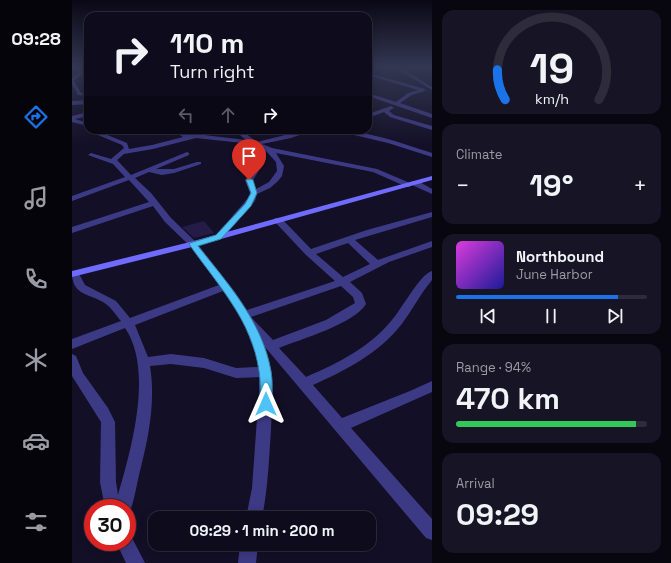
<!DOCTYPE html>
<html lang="en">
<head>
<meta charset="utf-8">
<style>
  :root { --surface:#0e0b1c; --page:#171425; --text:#f1f3f6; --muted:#9b9ba3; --line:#2e2b3b; --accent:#1a73e8 }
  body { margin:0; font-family:"Space Grotesk",sans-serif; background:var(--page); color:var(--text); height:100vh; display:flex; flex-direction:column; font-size:15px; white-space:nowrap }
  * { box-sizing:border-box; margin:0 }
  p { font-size:13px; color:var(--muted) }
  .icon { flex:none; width:22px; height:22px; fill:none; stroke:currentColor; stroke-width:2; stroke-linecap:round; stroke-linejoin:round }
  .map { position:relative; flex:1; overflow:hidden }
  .panel { display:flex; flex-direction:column; gap:10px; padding:10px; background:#08060f; width:239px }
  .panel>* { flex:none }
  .top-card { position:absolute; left:12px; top:12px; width:288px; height:122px; border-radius:12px; box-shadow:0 2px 10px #0003,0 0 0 1px var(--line); background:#0e0b1c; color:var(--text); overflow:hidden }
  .speed { position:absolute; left:12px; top:499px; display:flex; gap:8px; font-size:20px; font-weight:700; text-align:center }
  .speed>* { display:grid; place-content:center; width:52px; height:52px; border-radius:50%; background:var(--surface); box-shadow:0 2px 10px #0003,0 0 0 1px var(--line); line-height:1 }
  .speed .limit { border:6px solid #d22; background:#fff; color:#111 }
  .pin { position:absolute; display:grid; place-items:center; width:34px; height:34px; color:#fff; margin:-41px -17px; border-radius:50% 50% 50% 0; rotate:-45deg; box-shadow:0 0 4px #0007 }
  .pin .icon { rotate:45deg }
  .me { position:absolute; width:44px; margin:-22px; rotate:0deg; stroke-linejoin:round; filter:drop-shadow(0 0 3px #0008) }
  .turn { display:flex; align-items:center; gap:14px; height:84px; padding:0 20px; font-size:18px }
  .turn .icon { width:52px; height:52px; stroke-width:2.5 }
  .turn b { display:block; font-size:28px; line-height:34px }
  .lanes { display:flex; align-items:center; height:38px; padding:0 20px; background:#0003; justify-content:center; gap:20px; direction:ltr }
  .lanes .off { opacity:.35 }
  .big { font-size:30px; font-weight:700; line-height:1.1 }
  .panel .widget { flex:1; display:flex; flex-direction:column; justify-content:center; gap:6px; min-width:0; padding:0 14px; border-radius:12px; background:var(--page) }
  .panel .dial { align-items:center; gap:0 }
  .dial svg { height:104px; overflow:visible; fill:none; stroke:var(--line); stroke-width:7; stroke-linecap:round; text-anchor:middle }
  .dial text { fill:var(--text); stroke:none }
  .song { display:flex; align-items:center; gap:12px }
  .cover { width:48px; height:48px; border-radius:6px; background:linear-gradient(135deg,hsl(300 70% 55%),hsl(240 70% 35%)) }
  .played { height:4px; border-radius:2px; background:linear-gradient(90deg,var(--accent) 85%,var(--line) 85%) }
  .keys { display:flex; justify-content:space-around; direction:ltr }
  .heat { display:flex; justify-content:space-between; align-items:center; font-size:22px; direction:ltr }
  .charge { height:6px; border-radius:3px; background:linear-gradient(90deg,#34c759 94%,var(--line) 0) }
  .trip { position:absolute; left:76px; top:511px; width:228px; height:40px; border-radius:12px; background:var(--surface); box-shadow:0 2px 10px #0003,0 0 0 1px var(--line); font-weight:700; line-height:40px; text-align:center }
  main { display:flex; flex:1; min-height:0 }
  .tab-bar { display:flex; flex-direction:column; width:72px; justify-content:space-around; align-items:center; background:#06040b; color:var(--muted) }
  .tab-bar .icon { width:28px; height:28px }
  .tab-bar .current { color:var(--accent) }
  .tab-bar b { font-size:18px; color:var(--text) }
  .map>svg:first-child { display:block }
</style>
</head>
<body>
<main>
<nav class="tab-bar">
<b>09:28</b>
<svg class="icon current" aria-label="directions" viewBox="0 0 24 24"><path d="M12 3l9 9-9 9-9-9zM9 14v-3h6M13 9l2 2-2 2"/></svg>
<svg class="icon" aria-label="music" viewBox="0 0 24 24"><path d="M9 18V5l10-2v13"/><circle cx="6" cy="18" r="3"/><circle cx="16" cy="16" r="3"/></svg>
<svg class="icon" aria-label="phone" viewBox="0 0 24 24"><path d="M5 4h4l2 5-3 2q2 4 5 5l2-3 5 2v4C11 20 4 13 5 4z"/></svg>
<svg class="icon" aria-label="climate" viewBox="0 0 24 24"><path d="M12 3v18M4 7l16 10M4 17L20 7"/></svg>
<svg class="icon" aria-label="car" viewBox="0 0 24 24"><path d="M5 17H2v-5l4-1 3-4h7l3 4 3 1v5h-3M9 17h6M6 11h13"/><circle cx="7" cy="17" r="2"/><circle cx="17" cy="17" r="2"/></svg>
<svg class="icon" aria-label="filters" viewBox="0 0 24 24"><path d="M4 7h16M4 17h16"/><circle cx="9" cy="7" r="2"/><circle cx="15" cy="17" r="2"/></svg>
</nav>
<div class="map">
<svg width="360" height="563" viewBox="0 0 360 563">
  <rect width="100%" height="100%" fill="#130f26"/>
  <!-- building -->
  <path fill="#241b47" d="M132 221 142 233 122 238 110 227Z"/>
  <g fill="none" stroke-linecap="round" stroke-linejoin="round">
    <!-- street -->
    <path fill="#3d3a85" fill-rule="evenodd" d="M320 66H326L360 87V90Z
      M4 68H6L11 73 2 81 9 93 16 94V96L6 95 0 84V78L7 73Z
      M296 73 353 89V91L340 95 328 103 360 114V118L296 96V93L324 102 336 93 346 90 296 75Z
      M16 100V104L0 105V101Z
      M319 106 322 108 317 111 322 115 360 126V130L318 117 312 112 296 118V114Z
      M16 112V116L3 119 16 123V130H23L55 143 57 149 80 145 111 137 100 130C109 130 115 136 124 134L174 140 162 130H169L185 142 233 130H242L219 138 190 144 200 148 305 169 338 183V187H335L301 172 204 153 212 166 210 176 206 181 198 188 185 194 183 201 150 239H144L143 237 144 235 176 198 178 193 173 180 188 159V148L180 144 124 138 81 149 52 154 45 160 59 175 115 152 117 153V155L84 169H102L125 162H129V164L102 173 90 175 77 172 63 178 79 193 99 218 124 242 163 292 175 310 263 281 234 255 203 222 202 220 203 218H209L239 249 295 230 360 212V217L283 240 306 260 360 241V247L317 262 278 282 290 293 294 304C282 324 229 339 207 348L234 377C266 363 297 348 320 320 329 310 348 274 360 271V280C348 294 340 311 329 325 306 354 274 370 241 385L270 418 338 391 360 381V392L279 428 360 519V540L354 538 193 347C203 373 200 402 199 429 197 459 196 488 190 518H174L180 488 187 391V377L164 378 132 368 99 364 78 366C84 403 76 440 67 475 64 488 62 502 57 514H55V508H33L28 482 29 422 0 376V354L4 356 11 373 36 408 43 422 44 482 46 495C59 450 82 370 53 328L0 349V339L49 321C43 314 39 307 31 302 15 293 0 295 0 272H6L13 285 44 301 58 318 147 285 118 246 93 222 81 206 0 233V227L77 202 57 180 0 201V196L53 177 41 164 16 155 19 153 39 159 52 148 50 145 14 130 12 125 0 122V116ZM194 151 204 162 205 171 197 182 184 189 181 180 194 159ZM276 243 298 264 271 277 244 254ZM269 286 281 297 283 303 254 320 201 340 179 317ZM151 291 175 327 174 329 184 355 186 367 164 368 132 358 99 354 76 357 63 325Z
      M261 130C294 130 329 143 360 153V157L316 143Z
      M340 181H346L360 189V194L340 185Z
      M55 534 59 536 73 563H54L44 542H55Z
      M168 544H186L184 563H166Z"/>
    <!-- secondary -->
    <path fill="#6f6bff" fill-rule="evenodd" d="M360 176V180L124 246 0 277V271L118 242Z"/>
  </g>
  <!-- sky -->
  <linearGradient id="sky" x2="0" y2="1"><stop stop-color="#0a0815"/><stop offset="0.46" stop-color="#333752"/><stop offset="1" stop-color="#333752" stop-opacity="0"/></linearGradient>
  <rect width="360" height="145" fill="url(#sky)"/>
  <!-- route -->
  <path fill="#4fc3f7" stroke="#337fa1" d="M177 178 181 180 185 193 179 206 149 239 126 246C156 284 190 321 199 371 201 382 200 393 200 404L198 408 194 410 189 408 188 404C188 393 189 382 187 371 180 320 145 284 117 244L118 243 144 235 173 204 179 193 174 180Z"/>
</svg>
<div class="speed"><div class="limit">30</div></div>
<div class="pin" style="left:177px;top:180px;background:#d93025"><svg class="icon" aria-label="arrive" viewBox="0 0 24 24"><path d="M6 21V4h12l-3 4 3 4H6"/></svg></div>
<svg class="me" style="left:194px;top:404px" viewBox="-20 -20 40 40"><path d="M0-17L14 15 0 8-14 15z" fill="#4fc3f7" stroke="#fff" stroke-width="4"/></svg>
<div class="trip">09:29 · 1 min · 200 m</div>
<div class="top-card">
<div class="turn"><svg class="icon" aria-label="right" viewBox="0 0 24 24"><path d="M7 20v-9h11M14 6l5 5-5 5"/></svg><div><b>110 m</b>Turn right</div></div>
<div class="lanes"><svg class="icon off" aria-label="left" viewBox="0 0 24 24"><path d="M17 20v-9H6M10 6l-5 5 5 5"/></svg><svg class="icon off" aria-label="ahead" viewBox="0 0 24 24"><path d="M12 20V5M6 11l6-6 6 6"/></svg><svg class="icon" aria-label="right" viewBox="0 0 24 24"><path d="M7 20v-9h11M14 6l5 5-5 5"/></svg></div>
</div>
</div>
<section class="panel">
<div class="widget dial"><svg viewBox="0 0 100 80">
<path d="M14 69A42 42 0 1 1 86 69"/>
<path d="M14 69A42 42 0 0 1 8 46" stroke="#1a73e8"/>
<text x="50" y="56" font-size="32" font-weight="700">19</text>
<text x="50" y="72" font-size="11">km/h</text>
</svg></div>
<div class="widget"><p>Climate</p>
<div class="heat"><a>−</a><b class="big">19°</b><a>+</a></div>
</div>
<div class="widget">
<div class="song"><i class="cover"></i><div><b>Northbound</b><p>June Harbor</p></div></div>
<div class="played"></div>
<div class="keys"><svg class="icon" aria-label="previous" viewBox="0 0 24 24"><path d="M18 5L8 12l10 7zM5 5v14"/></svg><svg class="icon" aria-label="pause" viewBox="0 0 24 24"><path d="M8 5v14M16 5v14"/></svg><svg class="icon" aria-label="next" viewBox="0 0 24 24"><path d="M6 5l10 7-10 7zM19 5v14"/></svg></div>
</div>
<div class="widget"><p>Range · 94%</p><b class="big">470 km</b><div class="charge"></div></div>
<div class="widget"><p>Arrival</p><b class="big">09:29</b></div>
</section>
</main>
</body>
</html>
